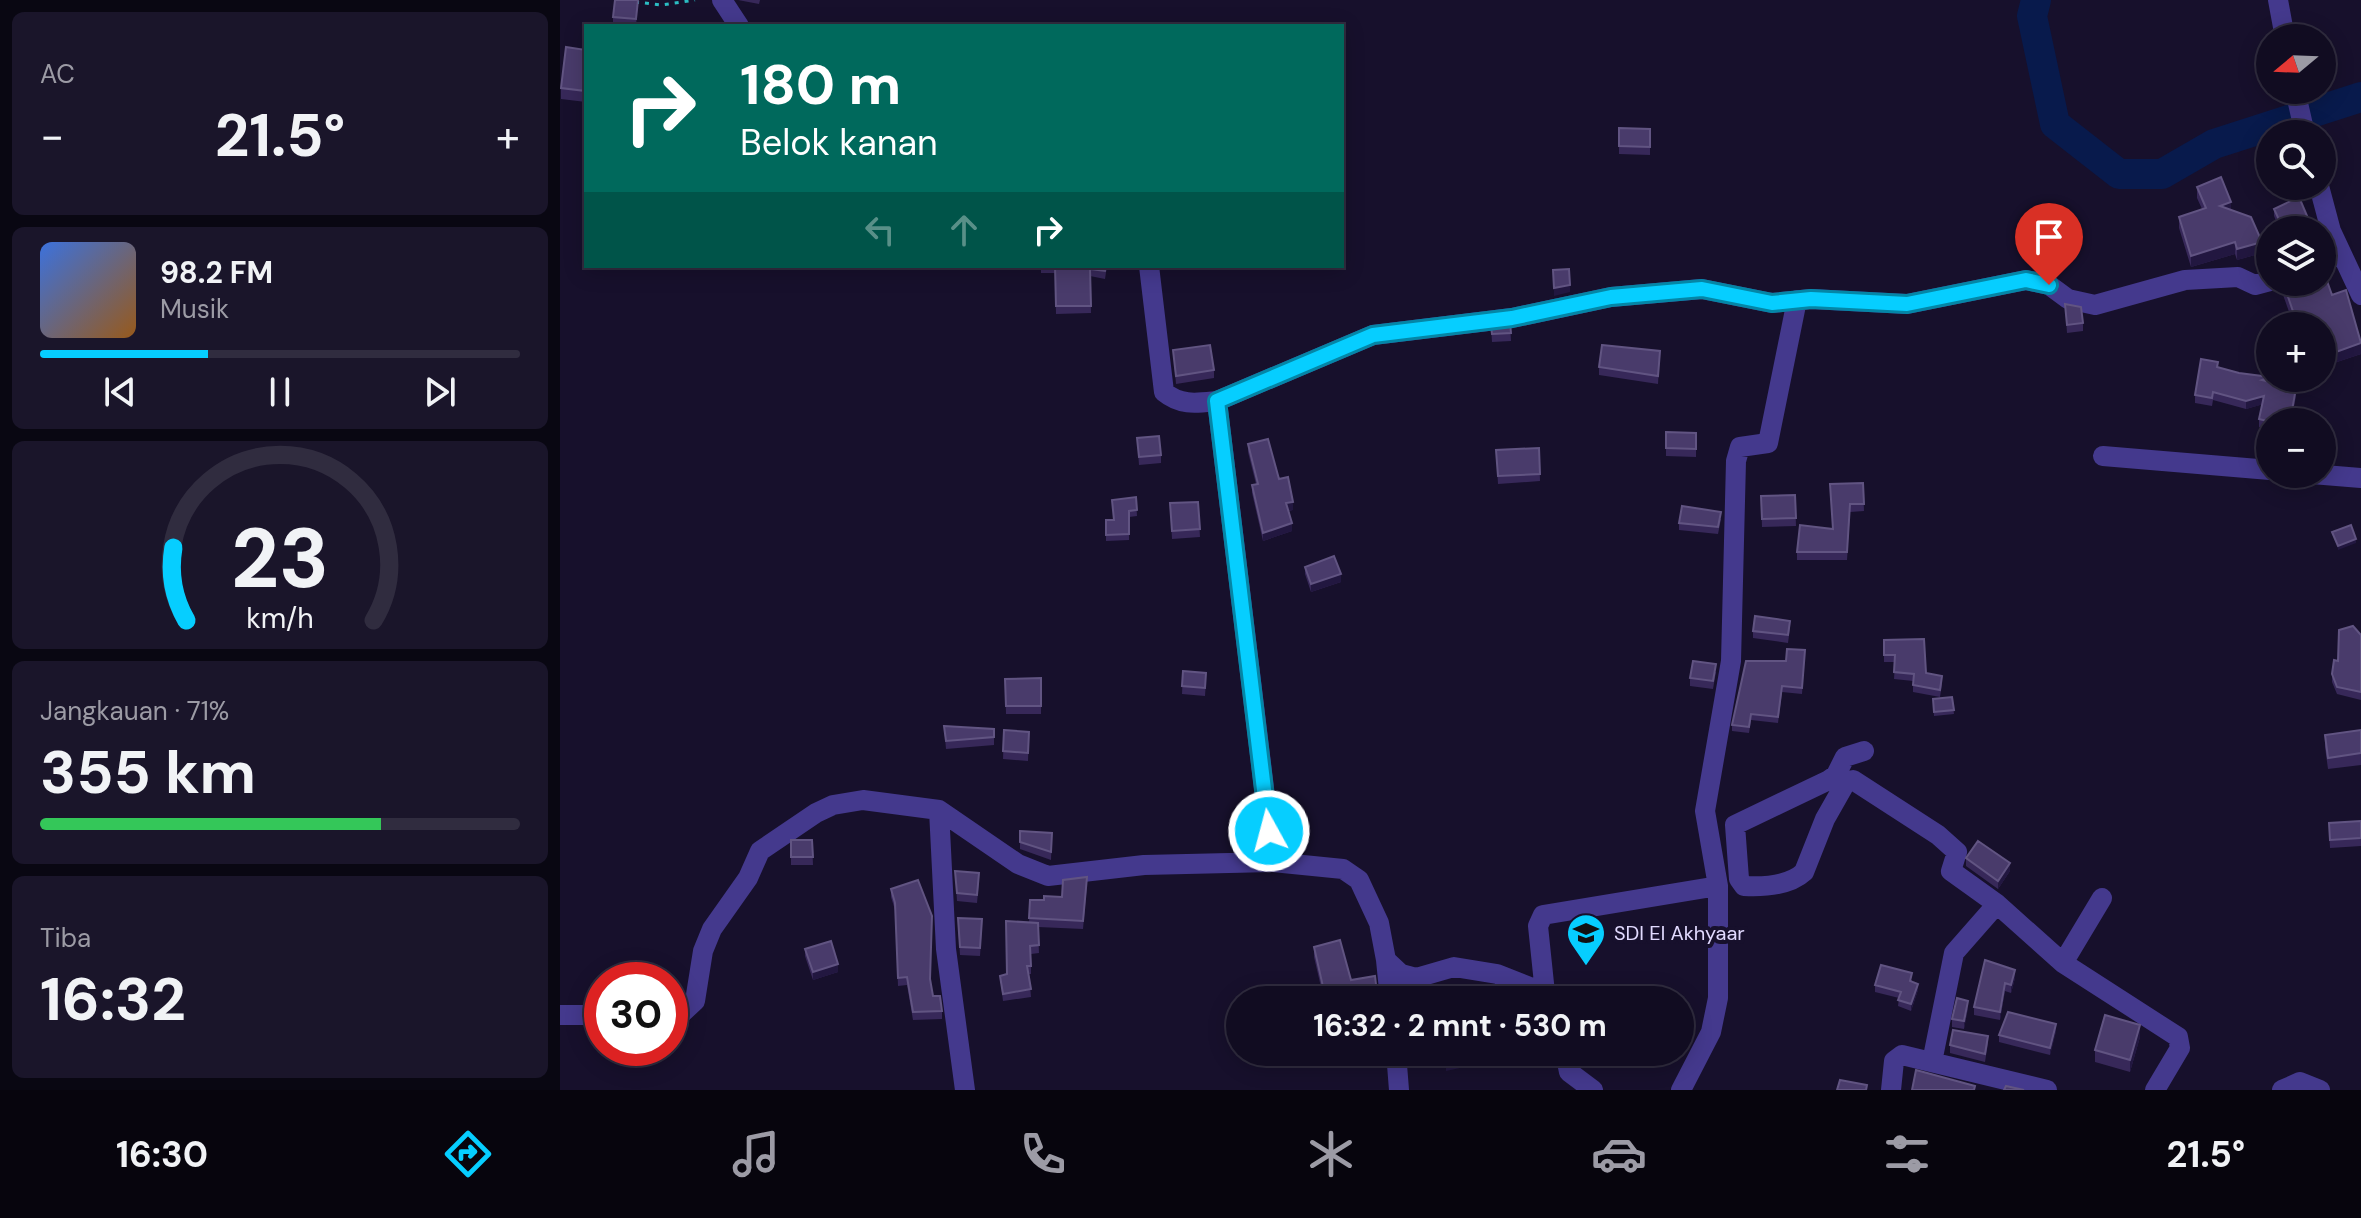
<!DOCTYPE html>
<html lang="id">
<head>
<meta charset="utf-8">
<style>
  :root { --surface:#110c21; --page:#1a152a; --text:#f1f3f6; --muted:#9c9ba5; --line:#302c3f; --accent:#06ceff }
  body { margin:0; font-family:"DM Sans",sans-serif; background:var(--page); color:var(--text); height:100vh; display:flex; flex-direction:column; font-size:30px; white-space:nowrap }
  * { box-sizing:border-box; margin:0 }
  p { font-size:26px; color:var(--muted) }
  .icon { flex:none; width:44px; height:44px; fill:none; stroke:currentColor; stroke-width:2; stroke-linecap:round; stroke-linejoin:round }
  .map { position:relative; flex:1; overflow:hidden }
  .sheet { display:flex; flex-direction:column; gap:12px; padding:12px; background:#090712; width:560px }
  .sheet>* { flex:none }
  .top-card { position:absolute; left:24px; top:24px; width:760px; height:244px; border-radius:0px; box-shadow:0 4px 20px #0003,0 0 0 2px var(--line); background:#00695c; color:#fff; overflow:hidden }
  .needle { width:52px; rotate:251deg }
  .buttons { position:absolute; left:1696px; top:24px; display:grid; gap:16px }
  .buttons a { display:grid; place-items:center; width:80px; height:80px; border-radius:50%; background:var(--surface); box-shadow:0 4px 20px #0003,0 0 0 2px var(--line); font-size:40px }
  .speed { position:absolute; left:24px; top:962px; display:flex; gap:16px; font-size:40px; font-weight:700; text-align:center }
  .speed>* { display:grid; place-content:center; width:104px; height:104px; border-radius:50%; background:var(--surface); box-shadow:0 4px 20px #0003,0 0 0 2px var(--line); line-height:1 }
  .speed .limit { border:12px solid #d22; background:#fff; color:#111 }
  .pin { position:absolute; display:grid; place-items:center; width:68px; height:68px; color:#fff; margin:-82px -34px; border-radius:50% 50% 50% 0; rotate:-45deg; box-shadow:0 0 8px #0007 }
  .pin .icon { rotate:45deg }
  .me { position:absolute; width:88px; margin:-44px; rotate:353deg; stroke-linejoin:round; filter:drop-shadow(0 0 6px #0008) }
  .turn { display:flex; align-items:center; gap:28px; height:168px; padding:0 24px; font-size:36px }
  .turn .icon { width:104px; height:104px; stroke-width:2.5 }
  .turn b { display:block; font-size:56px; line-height:68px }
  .lanes { display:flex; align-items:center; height:76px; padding:0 24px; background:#0003; justify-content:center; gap:40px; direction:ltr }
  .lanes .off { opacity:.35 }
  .big { font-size:60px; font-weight:700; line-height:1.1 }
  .sheet .tile { flex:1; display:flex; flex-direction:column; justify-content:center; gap:12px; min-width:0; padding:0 28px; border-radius:12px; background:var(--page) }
  .sheet .dial { align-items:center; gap:0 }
  .dial svg { height:208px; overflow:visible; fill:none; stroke:var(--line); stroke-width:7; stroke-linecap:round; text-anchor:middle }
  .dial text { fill:var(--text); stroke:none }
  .song { display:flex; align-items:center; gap:24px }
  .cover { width:96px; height:96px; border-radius:12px; background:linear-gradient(135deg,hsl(220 70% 55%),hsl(30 70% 35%)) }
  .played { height:8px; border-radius:4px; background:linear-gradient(90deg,var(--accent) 35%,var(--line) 35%) }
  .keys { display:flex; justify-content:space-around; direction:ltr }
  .heat { display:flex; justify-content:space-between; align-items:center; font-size:44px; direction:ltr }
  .charge { height:12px; border-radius:6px; background:linear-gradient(90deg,#34c759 71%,var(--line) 0) }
  .trip { position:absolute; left:666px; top:986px; width:468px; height:80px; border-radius:40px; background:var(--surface); box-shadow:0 4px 20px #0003,0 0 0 2px var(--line); font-weight:700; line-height:80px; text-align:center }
  .dock { display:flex; height:128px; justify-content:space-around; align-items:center; background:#07050d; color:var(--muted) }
  .dock .icon { width:56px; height:56px }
  .dock .selected { color:var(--accent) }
  .dock b { font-size:36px; color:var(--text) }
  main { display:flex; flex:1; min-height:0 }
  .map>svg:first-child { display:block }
</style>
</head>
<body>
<main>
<section class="sheet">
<div class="tile"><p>AC</p>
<div class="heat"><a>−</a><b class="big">21.5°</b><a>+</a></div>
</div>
<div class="tile">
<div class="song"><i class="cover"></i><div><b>98.2 FM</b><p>Musik</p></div></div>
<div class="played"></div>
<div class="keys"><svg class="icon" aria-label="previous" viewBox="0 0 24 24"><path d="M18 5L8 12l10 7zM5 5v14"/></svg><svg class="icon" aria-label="pause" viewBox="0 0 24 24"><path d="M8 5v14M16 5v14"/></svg><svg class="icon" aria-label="next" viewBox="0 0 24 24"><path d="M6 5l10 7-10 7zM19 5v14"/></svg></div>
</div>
<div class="tile dial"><svg viewBox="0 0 100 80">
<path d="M14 69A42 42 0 1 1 86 69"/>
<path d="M14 69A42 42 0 0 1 9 41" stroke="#06ceff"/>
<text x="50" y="56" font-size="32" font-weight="700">23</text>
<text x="50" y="72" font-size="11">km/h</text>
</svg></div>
<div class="tile"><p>Jangkauan · 71%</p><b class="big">355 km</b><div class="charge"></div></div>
<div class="tile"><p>Tiba</p><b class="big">16:32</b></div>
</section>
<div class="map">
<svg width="1801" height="1090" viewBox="0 0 1801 1090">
  <rect width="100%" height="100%" fill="#17102c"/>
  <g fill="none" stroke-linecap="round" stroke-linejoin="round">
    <!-- river -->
    <path stroke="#081a4c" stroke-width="30" d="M1476 0 1472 16 1495 124 1559 174H1602L1654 144 1801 97"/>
    <!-- path -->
    <path stroke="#2bbdc3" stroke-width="3" stroke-dasharray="4 6" stroke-linecap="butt" d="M75 2 102 5 135 0"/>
    <!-- minor -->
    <path stroke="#44398d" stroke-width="20" d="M162 0 179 26
      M1718 0 1725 38
      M1735 90 1745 134
      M1759 186 1771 231 1801 295
      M1762 262 1781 254
      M589 266 604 392C621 406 637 403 657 401L713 862
      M657 401 813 335 952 318 1051 297 1142 289 1212 303 1251 299 1347 304 1466 280 1489 285 1508 299 1535 305 1625 280 1678 277 1695 285 1710 281
      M1543 456 1710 470
      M1752 474 1801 478
      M1304 751 1285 757 1276 775 1269 780 1175 825 1179 879 1184 886C1204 887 1229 886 1244 872L1265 819 1286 782 1293 780 1378 835 1397 852 1391 871 1437 904 1503 963 1618 1037 1620 1048 1595 1090
      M379 810 386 949 405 1090
      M826 960 830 1000
      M1503 963 1542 898
      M985 993 978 926 983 915 1158 886
      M0 1015H42
      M110 1018 121 1014 135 1001 143 951 152 929 188 878 200 851 256 813 273 805 303 800 379 810 458 864 488 876 584 865 713 862 783 869 799 880 819 923 826 960 841 974 856 978 894 967 937 974 985 993 989 1000
      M836 1052 839 1090
      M1005 1052 1009 1072 1033 1090
      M1372 1062 1394 953 1437 904
      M1121 1090 1151 1032 1158 998V886L1145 811 1171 661 1176 461 1180 447 1208 443 1237 300
      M1331 1090 1334 1061 1342 1055 1487 1090
      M1722 1090 1740 1082 1760 1090"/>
  </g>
  <!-- wall -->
  <path fill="#372859" d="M78 0 76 26 53 24V17Z
    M178 0H200L199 4Z
    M26 50V102L1 99V88Z
    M1059 128 1090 129V155L1059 154Z
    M1637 187 1671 210 1702 253 1677 260 1675 254 1631 267 1619 228V217L1642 209 1637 198Z
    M1714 209 1753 230H1731L1730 227 1724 230H1720L1714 216Z
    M481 266H547L545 279 530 276 531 313 496 314 495 273H481Z
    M1721 282H1762L1772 295 1801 354 1762 367V326H1734L1721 289Z
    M1505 304 1523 323V331L1507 333Z
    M950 323 951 341 932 342 931 326Z
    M613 350 654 370V378L616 384Z
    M1100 351 1098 384 1039 375V367Z
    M1658 367 1679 373 1712 378V382L1736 396 1731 422H1710V430L1699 427V419L1703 404 1686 409 1653 400 1652 406 1635 403V395Z
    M1106 432 1136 433V457L1106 456Z
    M577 438 601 455V463L579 465Z
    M688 444 719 479 733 510 728 511 732 531 703 541 692 493V485L696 484 688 452Z
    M979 448 980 481 938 484 936 450Z
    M1303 483 1304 511 1290 512 1287 560H1237V552L1272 529Z
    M1235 495 1236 526 1202 527 1201 496Z
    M576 497 577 516 569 517V540L546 541V520H553Z
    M638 502 640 537 612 539 610 503Z
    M1161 519 1158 534 1119 530V523Z
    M745 567 781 582 751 592 745 574Z
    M1230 628 1228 643 1193 638V631Z
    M1801 635V700L1777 694 1772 682V674L1778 661Z
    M1324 640 1366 673 1382 684 1380 697 1353 692V681L1334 679 1335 662H1324Z
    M1245 650 1242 694 1222 692 1218 723 1191 720 1189 733 1172 731V725Z
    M623 671 646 681 645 696 622 694Z
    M1156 672 1153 689 1130 686V678Z
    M481 678V714H446L445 679Z
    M1392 697 1394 714 1374 716 1373 699Z
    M384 726 434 729V745L386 749Z
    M444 730 469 732 468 761 443 759Z
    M1801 730V765L1768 769 1765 747V735Z
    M1801 821V846L1770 848 1769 831Z
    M460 831 492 833 491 860 460 849Z
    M231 840H252L253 865H231Z
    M1406 858 1450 871 1438 889 1406 866Z
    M395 871 419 881 417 903 397 901Z
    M527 885 523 929 478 927 479 953 471 954V974H469L471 997 443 1001 440 976 447 974 469 923 470 900H484L502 897Z
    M331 889 370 980 373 996 382 1011V1019L353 1020 347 985 338 986 335 910 331 897Z
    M398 926 422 927 420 956 400 955Z
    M754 947 791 980 817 993 823 1000H764L754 957Z
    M245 949 278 972 253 980 245 956Z
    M1425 960 1455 978 1451 993 1445 991 1440 1020 1414 1015V1007Z
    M1352 980V981L1358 990 1351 1011 1338 1006 1339 998 1315 992V985Z
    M1408 1008 1404 1029 1392 1027V1019Z
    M1496 1031 1490 1055 1439 1042V1035Z
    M1580 1037 1570 1072 1535 1062V1050Z
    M1428 1043 1425 1062 1390 1053V1045Z
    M808 1052H824L823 1054 808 1056Z"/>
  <!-- shaded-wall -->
  <path fill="#221740" d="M1671 202V213L1660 206Z
    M1730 219V227L1721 230V224Z
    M1675 242V254L1631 267V256Z
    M1702 242V253L1677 260V249Z
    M1010 285V292L994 296V288Z
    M1801 343V354L1762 367V357Z
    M1736 388V396L1731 422H1730Z
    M1704 396V404L1686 409V401Z
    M733 502V510L726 511V503Z
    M732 523V531L703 541V533Z
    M1796 539V543L1778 550V546Z
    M781 574V582L751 592V584Z
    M1450 863V871L1438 889V881Z
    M278 964V972L253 980V972Z
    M1455 970V978L1451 993V985Z
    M1445 983V991L1440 1020V1012Z
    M1358 984V990L1351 1011V1004Z
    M1408 1001V1008L1404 1029V1021Z
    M1496 1024V1031L1490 1055V1048Z
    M1580 1025V1037L1570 1072V1060Z
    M764 1052H800L764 1060Z
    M923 1055V1063L886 1071V1063Z"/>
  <!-- building -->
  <path fill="#493b6b" stroke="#615482" stroke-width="2" d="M55 0H78L76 19 53 17Z
    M6 47 26 50V91L1 88Z
    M1059 128 1090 129V147L1059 146Z
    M1661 177 1671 202 1660 206 1691 217 1702 242 1677 249 1675 242 1631 256 1619 217 1646 208 1637 187Z
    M1739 197 1753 230H1734L1730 219 1721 224 1714 209Z
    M495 266H546L545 271 530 269 531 306H496Z
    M1762 267 1772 295 1786 290 1801 343 1762 357V326H1738L1723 282H1762Z
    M1009 269 1010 285 994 288 993 270Z
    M1505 304 1521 307 1523 323 1507 325Z
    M950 323 951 333 932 334 931 326Z
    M650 345 654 370 616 376 613 350Z
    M1042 345 1100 351 1098 376 1039 367Z
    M1641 359 1658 362 1657 367 1679 373 1710 377 1702 380 1736 388 1730 422H1711L1699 419 1704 396 1686 401 1653 392 1652 398 1635 395Z
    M1106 432 1136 433V449L1106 448Z
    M599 436 601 455 579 457 577 438Z
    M708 439 719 479 728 477 733 502 726 503 732 523 703 533 692 485 698 484 688 444Z
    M979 448 980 474 938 476 936 450Z
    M1303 483 1304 504H1290L1287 552H1237L1240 525 1273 529 1270 484Z
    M1235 495 1236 518 1202 519 1201 496Z
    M576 497 577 510 569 511V534L546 535V520H554L552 500Z
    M638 502 640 529 612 531 610 503Z
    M1122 506 1161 512 1158 527 1119 523Z
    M1791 525 1796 539 1778 546 1772 532Z
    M774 556 781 574 751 584 745 567Z
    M1195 616 1230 621 1228 635 1193 631Z
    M1793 626 1801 635V692L1777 687 1772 674 1774 660 1778 661 1779 630Z
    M1364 639 1366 673 1382 676 1380 690 1353 685 1354 674 1334 672 1335 655H1324V640Z
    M1227 649 1245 650 1242 688 1222 686 1218 717 1191 714 1189 727 1172 725 1186 661H1226Z
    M1133 661 1156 664 1153 681 1130 678Z
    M623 671 646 673 645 688 622 686Z
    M481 678V706H446L445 679Z
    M1392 697 1394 710 1374 712 1373 699Z
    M384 726 434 729V737L386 741Z
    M444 730 469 732 468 753 443 751Z
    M1801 730V753L1768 758 1765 735Z
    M1801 821V838L1770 840 1769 823Z
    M460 831 492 833 491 852 460 842Z
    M231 840H252L253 857H231Z
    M1418 841 1450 863 1438 881 1406 858Z
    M395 871 419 873 417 895 397 893Z
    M527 877 523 921 469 918 470 900H484V896L502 897 503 880Z
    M358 880 372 916 370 979 373 996H380L382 1011 353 1012 347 977 338 978 335 903 331 889Z
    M398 918 422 919 420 948 400 947Z
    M446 921 478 923 479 945 470 946 471 966H467L471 989 443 994 440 976 447 974Z
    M780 940 791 980 815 976 817 993 823 1000H766L754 947Z
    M271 941 278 964 253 972 245 949Z
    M1425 960 1455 970 1451 985 1445 983 1440 1012 1414 1007Z
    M1321 965 1352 973 1350 981 1358 984 1351 1004 1338 1000 1341 992 1315 985Z
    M1397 998 1408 1001 1404 1021 1392 1019Z
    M1448 1012 1496 1024 1490 1048 1439 1035Z
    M1545 1015 1580 1025 1570 1060 1535 1050Z
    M1393 1030 1428 1036 1425 1054 1390 1045Z
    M884 1052H922L923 1055 886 1063Z
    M1356 1070 1415 1086 1414 1090H1352Z
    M1280 1080 1307 1085 1306 1090H1277Z
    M1446 1086 1464 1090H1444Z"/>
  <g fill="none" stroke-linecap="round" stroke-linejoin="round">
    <!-- route casing -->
    <g stroke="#0486a6" stroke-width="20">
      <path id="route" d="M709 831 657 401 813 335 952 318 1051 297 1142 289 1212 303 1251 299 1347 304 1466 280 1489 285"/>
    </g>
    <!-- route -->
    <use href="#route" stroke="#06ceff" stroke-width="14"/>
  </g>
  <!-- icons -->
  <defs>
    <g id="school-pin" transform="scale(2)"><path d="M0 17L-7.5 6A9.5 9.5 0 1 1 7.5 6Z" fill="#06ceff" stroke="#17102c"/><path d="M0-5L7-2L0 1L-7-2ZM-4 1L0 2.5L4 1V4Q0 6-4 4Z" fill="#111"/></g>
  </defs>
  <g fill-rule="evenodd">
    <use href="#school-pin" x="1026" y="933"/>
  </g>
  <g text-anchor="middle" stroke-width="8" stroke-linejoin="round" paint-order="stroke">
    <!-- poi labels -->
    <g font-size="20" fill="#e2daff" stroke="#17102c" text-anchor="start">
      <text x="1054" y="940">SDI El Akhyaar</text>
    </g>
  </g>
</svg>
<div class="buttons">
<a><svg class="needle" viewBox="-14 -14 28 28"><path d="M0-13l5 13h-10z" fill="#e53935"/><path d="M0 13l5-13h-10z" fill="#9c9ba5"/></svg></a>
<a><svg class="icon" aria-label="search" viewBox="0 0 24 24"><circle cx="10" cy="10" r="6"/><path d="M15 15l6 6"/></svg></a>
<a><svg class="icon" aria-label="layers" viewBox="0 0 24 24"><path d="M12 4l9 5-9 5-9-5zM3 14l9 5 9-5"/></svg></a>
<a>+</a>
<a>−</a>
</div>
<div class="speed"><div class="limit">30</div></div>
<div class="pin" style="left:1489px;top:285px;background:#d93025"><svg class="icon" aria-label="arrive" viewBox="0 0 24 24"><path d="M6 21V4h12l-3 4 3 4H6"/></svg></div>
<svg class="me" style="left:709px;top:831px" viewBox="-20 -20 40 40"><circle r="17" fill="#06ceff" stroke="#fff" stroke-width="3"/><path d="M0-11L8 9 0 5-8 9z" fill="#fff"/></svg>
<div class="trip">16:32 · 2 mnt · 530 m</div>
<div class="top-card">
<div class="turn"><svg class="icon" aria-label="right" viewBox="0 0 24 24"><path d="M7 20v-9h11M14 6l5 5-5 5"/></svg><div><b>180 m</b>Belok kanan</div></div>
<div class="lanes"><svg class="icon off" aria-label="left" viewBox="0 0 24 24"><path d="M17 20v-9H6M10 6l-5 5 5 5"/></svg><svg class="icon off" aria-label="ahead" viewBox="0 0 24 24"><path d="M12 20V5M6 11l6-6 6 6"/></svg><svg class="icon" aria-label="right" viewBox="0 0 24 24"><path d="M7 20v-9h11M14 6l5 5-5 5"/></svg></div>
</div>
</div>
</main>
<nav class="dock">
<b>16:30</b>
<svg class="icon selected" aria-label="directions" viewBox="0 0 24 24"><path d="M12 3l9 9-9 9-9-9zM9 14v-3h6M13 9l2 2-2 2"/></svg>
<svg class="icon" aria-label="music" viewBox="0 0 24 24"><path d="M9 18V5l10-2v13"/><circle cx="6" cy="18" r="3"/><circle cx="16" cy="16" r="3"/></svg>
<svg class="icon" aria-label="phone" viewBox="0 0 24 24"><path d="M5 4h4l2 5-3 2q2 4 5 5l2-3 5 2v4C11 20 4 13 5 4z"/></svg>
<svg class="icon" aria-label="climate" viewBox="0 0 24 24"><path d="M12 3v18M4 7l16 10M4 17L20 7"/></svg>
<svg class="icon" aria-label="car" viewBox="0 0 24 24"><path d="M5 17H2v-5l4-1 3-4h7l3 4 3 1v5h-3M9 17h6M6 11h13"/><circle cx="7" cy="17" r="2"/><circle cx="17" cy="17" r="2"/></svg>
<svg class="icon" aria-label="filters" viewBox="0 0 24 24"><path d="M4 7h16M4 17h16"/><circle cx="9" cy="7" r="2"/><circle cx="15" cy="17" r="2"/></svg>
<b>21.5°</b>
</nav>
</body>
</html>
